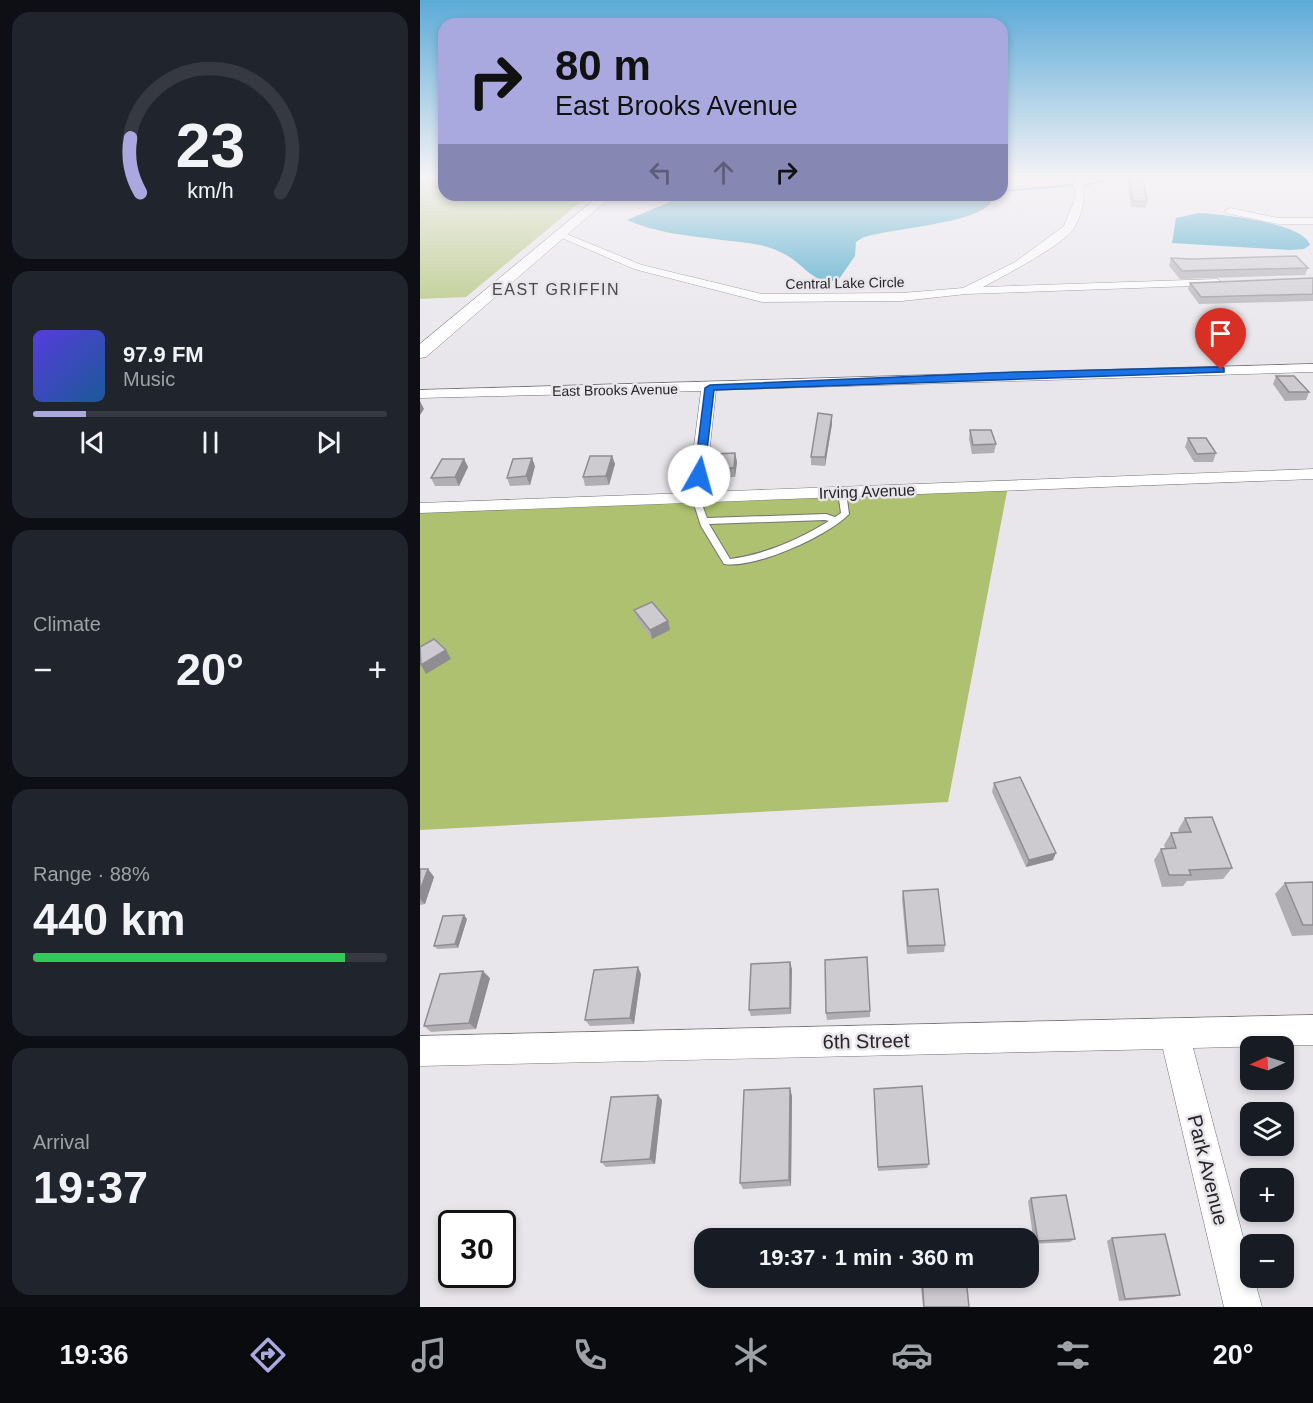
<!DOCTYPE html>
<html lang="en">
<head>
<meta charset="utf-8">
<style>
  :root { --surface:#171b24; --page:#20242c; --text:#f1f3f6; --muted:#9ea1a6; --line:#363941; --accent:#a9a9e0 }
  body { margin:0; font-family:Arial,sans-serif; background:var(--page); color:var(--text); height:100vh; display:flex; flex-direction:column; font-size:22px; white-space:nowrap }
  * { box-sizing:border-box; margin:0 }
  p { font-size:20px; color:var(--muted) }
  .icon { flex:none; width:33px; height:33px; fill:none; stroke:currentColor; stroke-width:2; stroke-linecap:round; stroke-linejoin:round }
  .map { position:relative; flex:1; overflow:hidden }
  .sheet { display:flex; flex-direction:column; gap:12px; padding:12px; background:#0d0f14; width:420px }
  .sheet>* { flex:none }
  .hud { position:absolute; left:18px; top:18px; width:570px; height:183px; border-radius:18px; box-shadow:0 3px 9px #0003; background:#a9a9e0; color:#111; overflow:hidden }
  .needle { width:39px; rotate:267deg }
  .buttons { position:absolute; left:820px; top:1036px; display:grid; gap:12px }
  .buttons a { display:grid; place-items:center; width:54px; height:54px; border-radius:12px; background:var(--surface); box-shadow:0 3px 9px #0003; font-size:30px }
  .speed { position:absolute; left:18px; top:1210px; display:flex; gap:12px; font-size:30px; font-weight:700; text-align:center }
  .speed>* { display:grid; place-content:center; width:78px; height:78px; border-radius:50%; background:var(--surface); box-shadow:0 3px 9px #0003; line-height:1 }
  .speed .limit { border:3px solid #111; border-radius:9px; background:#fff; color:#111 }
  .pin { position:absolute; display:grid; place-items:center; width:51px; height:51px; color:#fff; margin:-62px -26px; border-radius:50% 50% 50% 0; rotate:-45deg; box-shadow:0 0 6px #0007 }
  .pin .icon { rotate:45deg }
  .me { position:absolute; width:66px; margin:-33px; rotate:7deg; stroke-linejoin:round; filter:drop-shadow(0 0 4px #0008) }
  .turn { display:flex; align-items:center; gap:21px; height:126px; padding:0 18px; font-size:27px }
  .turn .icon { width:78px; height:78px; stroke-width:2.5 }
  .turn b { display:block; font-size:42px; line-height:51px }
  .lanes { display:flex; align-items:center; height:57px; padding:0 18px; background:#0003; justify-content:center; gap:30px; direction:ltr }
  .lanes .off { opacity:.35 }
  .big { font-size:45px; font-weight:800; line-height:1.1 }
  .sheet .widget { flex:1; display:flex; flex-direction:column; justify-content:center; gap:9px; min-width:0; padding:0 21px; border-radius:18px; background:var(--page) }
  .sheet .dial { align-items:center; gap:0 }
  .dial svg { height:156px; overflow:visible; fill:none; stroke:var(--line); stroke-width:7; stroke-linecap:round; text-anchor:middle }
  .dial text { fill:var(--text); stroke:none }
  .song { display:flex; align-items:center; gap:18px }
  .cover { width:72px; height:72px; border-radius:9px; background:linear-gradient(135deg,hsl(250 70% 55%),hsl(210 70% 35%)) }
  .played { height:6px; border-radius:3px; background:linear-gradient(90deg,var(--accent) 15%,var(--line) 15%) }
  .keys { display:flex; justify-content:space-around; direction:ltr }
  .heat { display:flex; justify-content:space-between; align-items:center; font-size:33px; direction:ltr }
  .charge { height:9px; border-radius:4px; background:linear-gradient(90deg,#34c759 88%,var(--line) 0) }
  .trip { position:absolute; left:274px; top:1228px; width:345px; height:60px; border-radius:18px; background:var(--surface); box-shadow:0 3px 9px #0003; font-weight:800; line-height:60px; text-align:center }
  .menu { display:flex; height:96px; justify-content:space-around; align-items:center; background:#090b0e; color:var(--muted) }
  .menu .icon { width:42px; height:42px }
  .menu .current { color:var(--accent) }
  .menu b { font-size:27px; color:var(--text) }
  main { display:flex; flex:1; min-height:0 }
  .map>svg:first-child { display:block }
</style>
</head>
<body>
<main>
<section class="sheet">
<div class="widget dial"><svg viewBox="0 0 100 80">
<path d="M14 69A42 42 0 1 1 86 69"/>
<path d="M14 69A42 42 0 0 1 9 41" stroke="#a9a9e0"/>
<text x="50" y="56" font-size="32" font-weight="700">23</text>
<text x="50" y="72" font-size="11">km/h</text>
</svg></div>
<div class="widget">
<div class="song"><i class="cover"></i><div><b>97.9 FM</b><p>Music</p></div></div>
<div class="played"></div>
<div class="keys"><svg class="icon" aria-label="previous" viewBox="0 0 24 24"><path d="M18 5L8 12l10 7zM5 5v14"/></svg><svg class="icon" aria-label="pause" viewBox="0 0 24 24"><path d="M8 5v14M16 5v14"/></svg><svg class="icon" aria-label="next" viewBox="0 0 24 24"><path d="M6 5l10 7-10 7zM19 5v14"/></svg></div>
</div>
<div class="widget"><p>Climate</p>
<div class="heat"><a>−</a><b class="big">20°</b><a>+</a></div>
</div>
<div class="widget"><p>Range · 88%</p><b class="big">440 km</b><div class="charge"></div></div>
<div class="widget"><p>Arrival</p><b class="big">19:37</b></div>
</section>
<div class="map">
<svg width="893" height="1307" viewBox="0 0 893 1307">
  <rect width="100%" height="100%" fill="#e8e5eb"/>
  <!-- green -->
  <path fill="#adc170" d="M0 178H24V195H169L46 297 0 299Z
    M588 486 528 802 0 830V509Z"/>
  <!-- water -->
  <path fill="#2b9bc0" d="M266 195H566L571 202C558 224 469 228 442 238L436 242 435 256 419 279C397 288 385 266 368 256 346 243 327 243 302 240 270 236 236 233 207 220Z
    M779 213C801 214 884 223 890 245L884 249 870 250 752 243 756 218Z"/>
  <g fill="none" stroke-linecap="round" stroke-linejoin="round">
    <!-- stream -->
    <path stroke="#2b9bc0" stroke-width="2" d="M666 185 692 178
      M582 191 654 185"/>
    <!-- service casing -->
    <g stroke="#747176" stroke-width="2">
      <path id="service" d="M422 489 426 492 429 514C408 536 335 569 304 564L281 526 272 498 276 495 279 496 287 518 406 514 415 517 421 513 418 492ZM405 520 409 521C378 540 346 554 310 559L289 524Z"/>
    </g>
    <!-- minor casing -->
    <g stroke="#747176" stroke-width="1">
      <path id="minor" d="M653 178H661C666 195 664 211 654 228 645 244 582 277 563 287L797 279 803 283 801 285 546 294 482 301 342 302 214 269 135 235 144 233 222 265 342 294 482 293 543 288 595 262 644 226 656 196Z
        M810 208 858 218H893V224H858L806 213 805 211Z
        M893 364V372L296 390 285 492 893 469V479L0 513V503L268 493 281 391 0 398V390Z
        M893 1015V1045L773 1048 831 1267V1278H834L842 1307H804L743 1049 0 1066V1036Z"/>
    </g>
    <!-- tertiary casing -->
    <g stroke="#747176" stroke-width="1">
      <path id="tertiary" d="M180 195H193L6 357 0 358V344Z"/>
    </g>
    <!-- service -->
    <use href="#service" fill="#fff" fill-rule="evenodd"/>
    <!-- minor -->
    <use href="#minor" fill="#fff" fill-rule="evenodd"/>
    <!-- tertiary -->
    <use href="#tertiary" fill="#fff" fill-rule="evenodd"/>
  </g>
  <!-- wall -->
  <path fill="#b0aeb3" d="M707 178H723L727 201 726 208 711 207Z
    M751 258 772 259 888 268 885 275 760 279 749 266Z
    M893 278V301L779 304 768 289 770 283Z
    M856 376 889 392 886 400 865 401 853 384Z
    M412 415V424L405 466 391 465V457Z
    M550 430 576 444 574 453 552 454 549 439Z
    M768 438 796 453 793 462H774L765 447Z
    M315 453 317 462 315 477H295L293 468Z
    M192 456 195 464 189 485 165 486 163 477Z
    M44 459 48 467 39 486H15L11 478Z
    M115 466 110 485 90 486 87 478Z
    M214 610 248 621 250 630 232 639 217 619Z
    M574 783 633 860 606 867 572 792Z
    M765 818 812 868 803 879 767 881 763 886 742 887 734 860 741 849 745 848 744 845 751 833H759L758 830Z
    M0 869H8L14 877 5 904 0 905Z
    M893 882V935L872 936 855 894 865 883Z
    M483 891 525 945 524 952 487 954 482 899Z
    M47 919 38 948 17 949 14 946Z
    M372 969 371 1014 331 1016 329 1010Z
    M221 974 214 1024 170 1026 165 1020Z
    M70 978 56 1029 11 1032 4 1026Z
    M450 1011V1017L407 1020 406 1013Z
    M454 1095 509 1164 507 1168 458 1171Z
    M372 1096 371 1186 323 1189 320 1183Z
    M242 1100 235 1164 186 1167 181 1162Z
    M611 1198 655 1239 650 1242 614 1244 608 1201Z
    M692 1238 760 1295 754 1297 699 1301 687 1241Z
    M500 1278H546L549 1307H503Z"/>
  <!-- shaded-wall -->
  <path fill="#908d92" d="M0 401 4 409 0 415Z
    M412 415V424L405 466V457Z
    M315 453 317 462 315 477 314 468Z
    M192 456 195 464 189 485 186 476Z
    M112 458 115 466 110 485 106 476Z
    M44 459 48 467 39 486 35 477Z
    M248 621 250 630 232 639 230 630Z
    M26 650 31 659 6 674 1 665Z
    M636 853 633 860 606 867 609 860Z
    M8 869 14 877 5 904 0 899V890Z
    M44 915 47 919 38 948 35 944Z
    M370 962 372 969 371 1014 370 1008Z
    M218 967 221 974 214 1024 210 1018Z
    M63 971 70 978 56 1029 49 1023Z
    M370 1088 372 1096 371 1186 369 1180Z
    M238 1095 242 1100 235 1164 230 1159Z"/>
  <!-- building -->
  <path fill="#cdcad0" stroke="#908d92" stroke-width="1.5" d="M709 178H723L727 201H713Z
    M876 256 888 268 762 271 751 258 772 259Z
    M893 278V294L781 297 770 283Z
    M856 376H874L889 392H869Z
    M398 413 412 415 405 457H391Z
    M550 430H571L576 444 553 445Z
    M768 438H786L796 453 777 454Z
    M315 453 314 468H293L295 454Z
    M170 456H192L186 476 163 477Z
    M112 458 106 476 87 478 93 459Z
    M22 459H44L35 477 11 478Z
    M232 602 248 621 230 630 214 610Z
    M14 639 26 650 1 665 0 647Z
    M600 777 636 853 609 860 574 783Z
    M792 817 812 868 769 870 771 875H749L741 849 756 848 751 833 771 832 765 818Z
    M0 869H8L0 890Z
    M893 882V925H883L865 883Z
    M518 889 525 945 488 946 483 891Z
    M44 915 35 944 14 946 23 916Z
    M447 957 450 1011 406 1013 405 960Z
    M370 962V1008L329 1010 331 964Z
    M218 967 210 1018 165 1020 174 970Z
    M63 971 49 1023 4 1026 20 974Z
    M502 1086 509 1164 458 1167 454 1089Z
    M370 1088 369 1180 320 1183 324 1090Z
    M238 1095 230 1159 181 1162 191 1097Z
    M646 1195 655 1239 618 1241 611 1198Z
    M745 1234 760 1295 705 1299 692 1238Z
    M541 1237 542 1239H510Z
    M502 1278H546L549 1307H504Z"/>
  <!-- sky -->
  <linearGradient id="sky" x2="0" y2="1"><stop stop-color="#5caad8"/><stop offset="0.49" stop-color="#f5f3f6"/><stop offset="1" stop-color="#f5f3f6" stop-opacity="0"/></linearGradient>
  <rect width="893" height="361" fill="url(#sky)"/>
  <!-- route -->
  <path fill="#1a73e8" stroke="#114b97" stroke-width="1.5" d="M801 367 804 368V372L294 390 284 476 279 479 274 476 285 388 290 385 595 372Z"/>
  <g text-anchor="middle" stroke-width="5" stroke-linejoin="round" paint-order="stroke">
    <!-- far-street labels -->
    <g font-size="14" fill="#262527" stroke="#e8e5eb">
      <text transform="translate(425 283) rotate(-1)" y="5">Central Lake Circle</text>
      <text transform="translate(195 390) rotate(-1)" y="5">East Brooks Avenue</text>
    </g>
    <!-- far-quarter labels -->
    <g font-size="16" letter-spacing="1.5" fill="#4b484d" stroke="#e8e5eb">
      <text x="136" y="295">EAST GRIFFIN</text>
    </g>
    <!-- street labels -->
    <g font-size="16" fill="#262527" stroke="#e8e5eb">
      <text transform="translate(447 491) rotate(-2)" y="6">Irving Avenue</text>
    </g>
    <!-- near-street labels -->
    <g font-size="20" fill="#262527" stroke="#e8e5eb">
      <text transform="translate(446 1041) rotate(-1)" y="7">6th Street</text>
      <text transform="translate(788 1170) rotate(76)" y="7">Park Avenue</text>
    </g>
  </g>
</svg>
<div class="buttons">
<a><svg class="needle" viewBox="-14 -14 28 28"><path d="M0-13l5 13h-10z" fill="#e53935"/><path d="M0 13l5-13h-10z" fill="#9ea1a6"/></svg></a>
<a><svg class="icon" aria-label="layers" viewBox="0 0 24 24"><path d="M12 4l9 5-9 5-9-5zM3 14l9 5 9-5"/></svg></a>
<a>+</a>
<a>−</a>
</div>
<div class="speed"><div class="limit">30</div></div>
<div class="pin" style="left:801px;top:370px;background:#d93025"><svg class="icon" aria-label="arrive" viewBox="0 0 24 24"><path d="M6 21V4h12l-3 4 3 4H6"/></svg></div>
<svg class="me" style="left:279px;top:476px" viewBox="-20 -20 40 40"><circle r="19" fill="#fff"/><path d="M0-13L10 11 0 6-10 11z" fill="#1a73e8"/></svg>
<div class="trip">19:37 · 1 min · 360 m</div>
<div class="hud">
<div class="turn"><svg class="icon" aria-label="right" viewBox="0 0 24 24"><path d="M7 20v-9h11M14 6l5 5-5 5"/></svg><div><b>80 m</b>East Brooks Avenue</div></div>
<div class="lanes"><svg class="icon off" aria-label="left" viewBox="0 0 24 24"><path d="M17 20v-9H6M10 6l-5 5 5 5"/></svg><svg class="icon off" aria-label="ahead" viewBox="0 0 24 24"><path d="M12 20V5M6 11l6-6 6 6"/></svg><svg class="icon" aria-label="right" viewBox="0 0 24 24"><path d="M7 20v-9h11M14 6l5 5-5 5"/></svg></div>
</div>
</div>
</main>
<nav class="menu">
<b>19:36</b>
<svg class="icon current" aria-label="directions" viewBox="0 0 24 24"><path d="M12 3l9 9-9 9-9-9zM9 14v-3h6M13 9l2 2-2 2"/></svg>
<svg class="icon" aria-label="music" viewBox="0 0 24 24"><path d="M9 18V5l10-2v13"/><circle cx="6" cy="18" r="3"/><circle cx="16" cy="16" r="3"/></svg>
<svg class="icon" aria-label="phone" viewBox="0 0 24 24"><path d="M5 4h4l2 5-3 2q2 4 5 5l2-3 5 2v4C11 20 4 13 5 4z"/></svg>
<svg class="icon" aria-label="climate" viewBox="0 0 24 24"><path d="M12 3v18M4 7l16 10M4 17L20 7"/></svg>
<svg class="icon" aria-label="car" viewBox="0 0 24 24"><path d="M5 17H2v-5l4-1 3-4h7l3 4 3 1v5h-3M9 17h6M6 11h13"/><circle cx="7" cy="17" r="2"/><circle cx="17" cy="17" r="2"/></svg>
<svg class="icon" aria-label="filters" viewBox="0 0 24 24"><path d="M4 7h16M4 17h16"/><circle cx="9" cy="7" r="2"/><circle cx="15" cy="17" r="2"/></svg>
<b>20°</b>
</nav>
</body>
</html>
